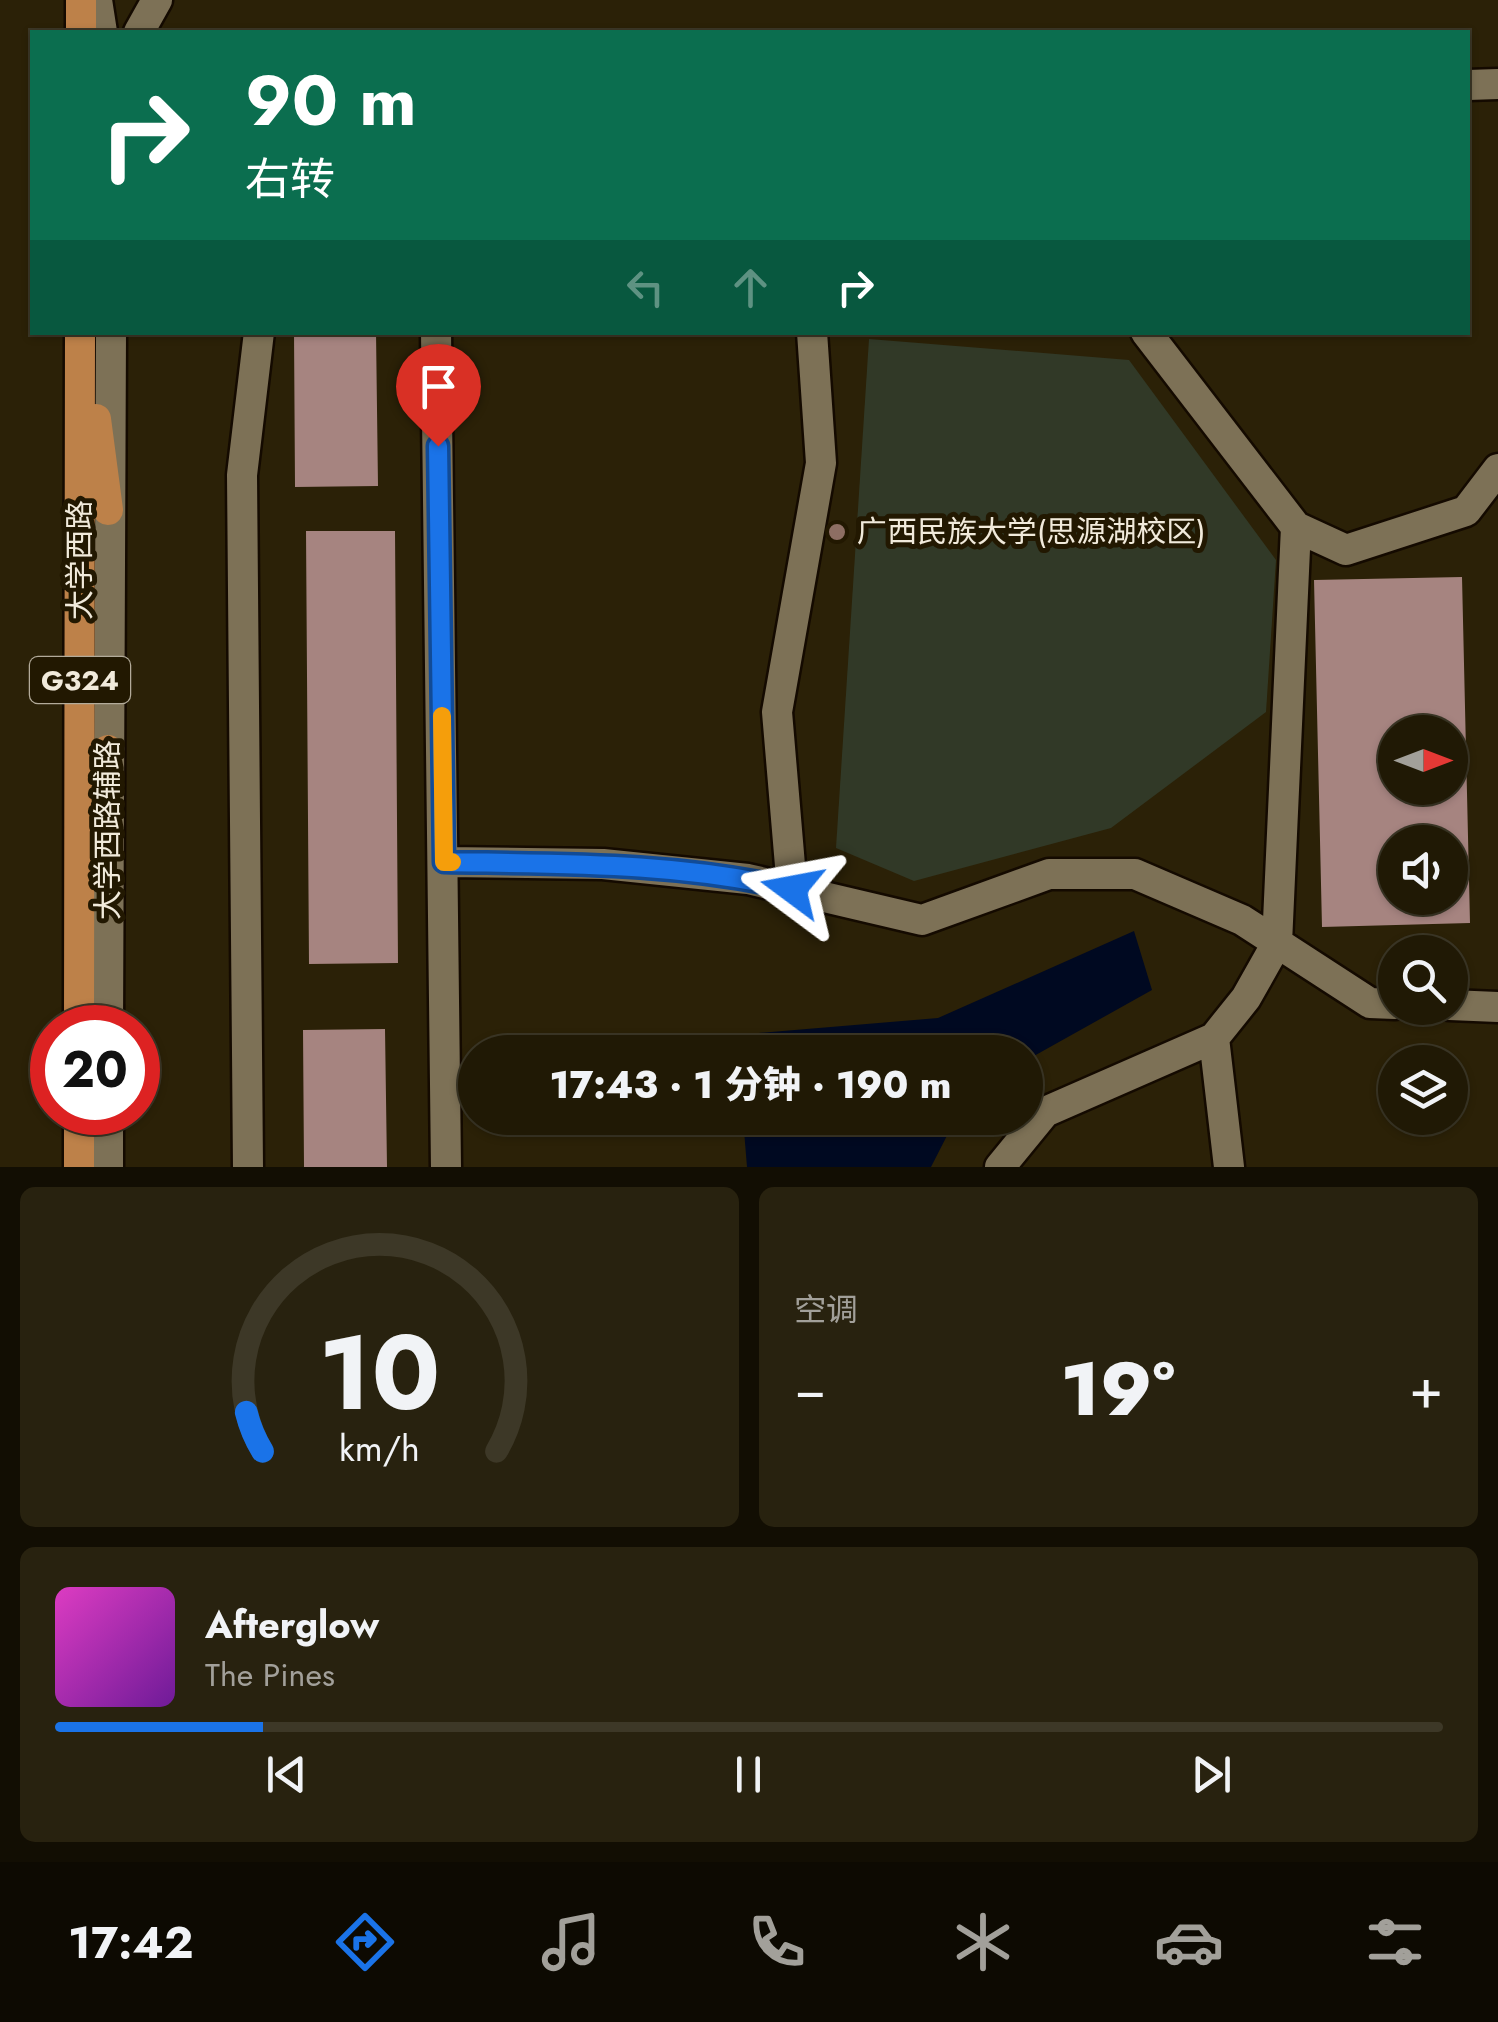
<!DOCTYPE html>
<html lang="zh">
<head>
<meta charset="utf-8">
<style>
  :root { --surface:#201905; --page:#28220f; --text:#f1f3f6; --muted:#a2a09a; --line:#3d3827; --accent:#1a73e8 }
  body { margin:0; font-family:Jost,"Noto Sans SC",sans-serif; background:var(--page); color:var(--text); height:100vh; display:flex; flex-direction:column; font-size:38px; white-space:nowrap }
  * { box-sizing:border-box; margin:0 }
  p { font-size:32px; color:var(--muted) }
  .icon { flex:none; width:55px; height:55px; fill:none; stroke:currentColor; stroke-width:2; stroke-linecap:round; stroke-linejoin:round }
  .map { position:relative; height:1167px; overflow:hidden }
  .sheet { display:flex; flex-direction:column; gap:20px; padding:20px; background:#120e03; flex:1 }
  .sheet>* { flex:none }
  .top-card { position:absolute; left:30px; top:30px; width:1440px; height:305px; border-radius:0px; box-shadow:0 2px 8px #0004,0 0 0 2px var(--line); background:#0b6e4f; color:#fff; overflow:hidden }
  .needle { width:65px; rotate:90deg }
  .controls { position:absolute; left:1378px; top:715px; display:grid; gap:20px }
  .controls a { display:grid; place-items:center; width:90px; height:90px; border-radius:50%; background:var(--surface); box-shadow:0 2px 8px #0004,0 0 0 2px var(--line); font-size:50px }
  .speed { position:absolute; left:30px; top:1005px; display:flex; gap:20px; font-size:50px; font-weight:700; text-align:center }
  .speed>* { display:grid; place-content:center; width:130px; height:130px; border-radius:50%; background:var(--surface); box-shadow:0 2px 8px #0004,0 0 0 2px var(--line); line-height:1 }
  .speed .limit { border:15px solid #d22; background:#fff; color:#111 }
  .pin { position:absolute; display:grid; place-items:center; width:85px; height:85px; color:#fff; margin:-102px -42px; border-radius:50% 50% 50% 0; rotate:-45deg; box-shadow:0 0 10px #0007 }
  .pin .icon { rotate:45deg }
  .me { position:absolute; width:110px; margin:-55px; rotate:283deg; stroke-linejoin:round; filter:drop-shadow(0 0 8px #0008) }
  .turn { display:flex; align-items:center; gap:35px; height:210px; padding:0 50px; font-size:45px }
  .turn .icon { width:130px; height:130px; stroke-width:2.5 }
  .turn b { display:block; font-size:70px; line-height:85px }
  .lanes { display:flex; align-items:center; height:95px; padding:0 50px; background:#0003; justify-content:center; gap:50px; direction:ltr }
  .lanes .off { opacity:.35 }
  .big { font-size:75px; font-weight:800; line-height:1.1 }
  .sheet .tile { flex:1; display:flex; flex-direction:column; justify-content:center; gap:15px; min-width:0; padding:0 35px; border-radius:15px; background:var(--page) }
  .sheet .dial { align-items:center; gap:0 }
  .dial svg { height:260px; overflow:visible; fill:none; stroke:var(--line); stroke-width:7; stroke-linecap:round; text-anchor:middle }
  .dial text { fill:var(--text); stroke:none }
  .song { display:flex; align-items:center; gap:30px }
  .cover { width:120px; height:120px; border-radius:15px; background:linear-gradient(135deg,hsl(310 70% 55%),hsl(280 70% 35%)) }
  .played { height:10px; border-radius:5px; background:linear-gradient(90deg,var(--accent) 15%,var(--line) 15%) }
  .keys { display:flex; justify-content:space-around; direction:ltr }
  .heat { display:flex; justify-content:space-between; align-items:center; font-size:55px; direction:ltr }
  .sheet .tiles { flex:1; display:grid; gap:20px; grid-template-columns:1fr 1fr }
  .tile:last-child { grid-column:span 2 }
  .trip { position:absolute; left:458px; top:1035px; width:585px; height:100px; border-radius:50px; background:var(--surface); box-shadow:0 2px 8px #0004,0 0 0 2px var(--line); font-weight:800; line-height:100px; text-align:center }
  .dock { display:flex; height:160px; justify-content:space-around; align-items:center; background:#0d0a02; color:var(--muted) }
  .dock .icon { width:70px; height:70px }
  .dock .current { color:var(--accent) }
  .dock b { font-size:45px; color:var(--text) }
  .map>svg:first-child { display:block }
</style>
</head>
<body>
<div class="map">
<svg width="1498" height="1167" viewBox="0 0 1498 1167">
  <rect width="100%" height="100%" fill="#2b2107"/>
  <!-- green -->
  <path fill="#313927" d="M869 339 1129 360 1276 560 1266 712 1111 828 914 881 836 848Z"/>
  <!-- water -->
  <path fill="#000921" d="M1134 931 1152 990 1025 1061V1052H737L735 1035 938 1018Z
    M743 1118H956L931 1167H747Z"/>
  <!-- building -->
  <path fill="#a68480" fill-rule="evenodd" d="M294 332H376L378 486 295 487Z
    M306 531H395L398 963 309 964Z
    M1462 577 1470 923 1322 927 1314 580ZM1395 732H1450V788H1395ZM1395 842H1450V898H1395Z
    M385 1029 387 1167H304L303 1030Z"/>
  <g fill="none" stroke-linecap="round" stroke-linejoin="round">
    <!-- minor casing -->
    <g stroke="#140a00" stroke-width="35">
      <path id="minor" d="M97 0 102 32
        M139 32 157 0
        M1468 85 1498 84
        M436 332 446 1167
        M1146 332 1296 527 1346 550 1466 511 1498 469
        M444 862 603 864 748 879 922 920 1049 874H1135L1242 920 1370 1003 1395 1004
        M792 889 777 712 821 463 812 332
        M1450 1005 1498 1007
        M108 1028 111 332
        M1214 1038 1229 1167
        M108 1112V1167
        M248 1167 242 475 259 332
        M1000 1167 1045 1112 1214 1038 1246 998 1277 943 1296 527"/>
    </g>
    <!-- major casing -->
    <g stroke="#140a00" stroke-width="35">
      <path id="major" d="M81 32V0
        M96 419 108 510
        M93 829 108 750
        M79 1028 80 332
        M79 1167V1112"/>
    </g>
    <!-- minor -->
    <use href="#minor" stroke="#7d7156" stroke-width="30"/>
    <!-- major -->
    <use href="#major" stroke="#bd8149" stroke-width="30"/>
  </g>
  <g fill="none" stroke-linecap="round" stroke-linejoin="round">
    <!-- route casing -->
    <g stroke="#114b97" stroke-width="25">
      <path id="route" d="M438 446 444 862C560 864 678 862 792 889"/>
    </g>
    <!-- route -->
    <use href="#route" stroke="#1a73e8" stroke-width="18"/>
    <!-- slow -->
    <path stroke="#f59e0b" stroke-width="18" d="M442 716 444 862H452"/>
  </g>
  <!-- markers -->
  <circle fill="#8d6e63" stroke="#221801" stroke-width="4" cx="837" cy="532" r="10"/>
  <g text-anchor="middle" stroke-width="10" stroke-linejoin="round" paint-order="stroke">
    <!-- shield labels -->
    <rect fill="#221801" stroke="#b3ab9a" stroke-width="2.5" x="30" y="657" width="100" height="46" rx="8"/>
    <g font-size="28" font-weight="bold" fill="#f1eadb">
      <text x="80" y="690">G324</text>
    </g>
    <!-- poi labels -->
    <g font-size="30" fill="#f1eadb" stroke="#221801" text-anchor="start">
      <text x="857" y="542">广西民族大学(思源湖校区)</text>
    </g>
    <!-- street labels -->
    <g font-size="30" fill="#f1eadb" stroke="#221801">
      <text transform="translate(80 560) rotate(-90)" y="10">大学西路</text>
      <text transform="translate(108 830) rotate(-90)" y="10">大学西路辅路</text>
    </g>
  </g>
</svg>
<div class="controls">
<a><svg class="needle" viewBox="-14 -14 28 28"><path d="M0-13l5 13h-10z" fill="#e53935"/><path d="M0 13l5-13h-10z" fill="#a2a09a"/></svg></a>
<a><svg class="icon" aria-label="sound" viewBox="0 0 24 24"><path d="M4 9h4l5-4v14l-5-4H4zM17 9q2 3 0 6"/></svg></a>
<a><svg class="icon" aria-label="search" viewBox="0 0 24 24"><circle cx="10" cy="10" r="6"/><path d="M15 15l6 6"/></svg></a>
<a><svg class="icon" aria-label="layers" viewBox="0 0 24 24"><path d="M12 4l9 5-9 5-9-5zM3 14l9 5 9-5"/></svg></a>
</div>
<div class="speed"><div class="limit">20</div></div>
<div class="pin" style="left:438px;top:446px;background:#d93025"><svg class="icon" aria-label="arrive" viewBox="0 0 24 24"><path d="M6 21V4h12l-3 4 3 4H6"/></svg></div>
<svg class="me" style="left:792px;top:889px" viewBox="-20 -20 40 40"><path d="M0-17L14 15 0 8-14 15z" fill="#1a73e8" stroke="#fff" stroke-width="4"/></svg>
<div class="trip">17:43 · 1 分钟 · 190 m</div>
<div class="top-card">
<div class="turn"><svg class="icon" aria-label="right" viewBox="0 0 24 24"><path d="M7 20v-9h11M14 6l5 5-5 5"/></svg><div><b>90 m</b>右转</div></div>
<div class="lanes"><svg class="icon off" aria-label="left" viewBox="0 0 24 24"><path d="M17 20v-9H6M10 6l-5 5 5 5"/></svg><svg class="icon off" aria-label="ahead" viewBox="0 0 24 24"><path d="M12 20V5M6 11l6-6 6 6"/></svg><svg class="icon" aria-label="right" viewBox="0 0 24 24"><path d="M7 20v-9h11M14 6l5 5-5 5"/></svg></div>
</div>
</div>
<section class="sheet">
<div class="tiles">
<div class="tile dial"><svg viewBox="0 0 100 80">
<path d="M14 69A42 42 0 1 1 86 69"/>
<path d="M14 69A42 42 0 0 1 9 57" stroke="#1a73e8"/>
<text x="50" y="56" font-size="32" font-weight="700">10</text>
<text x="50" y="72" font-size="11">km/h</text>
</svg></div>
<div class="tile"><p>空调</p>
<div class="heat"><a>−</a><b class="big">19°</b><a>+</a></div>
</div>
<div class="tile">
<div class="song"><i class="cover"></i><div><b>Afterglow</b><p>The Pines</p></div></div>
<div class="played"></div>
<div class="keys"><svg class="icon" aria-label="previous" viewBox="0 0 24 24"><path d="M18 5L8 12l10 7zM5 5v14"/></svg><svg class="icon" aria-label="pause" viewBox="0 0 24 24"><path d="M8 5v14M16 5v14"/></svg><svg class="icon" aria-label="next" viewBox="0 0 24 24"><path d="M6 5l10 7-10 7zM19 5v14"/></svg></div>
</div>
</div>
</section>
<nav class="dock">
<b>17:42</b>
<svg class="icon current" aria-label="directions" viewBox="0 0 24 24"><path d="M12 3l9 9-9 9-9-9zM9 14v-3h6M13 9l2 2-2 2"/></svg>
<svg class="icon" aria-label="music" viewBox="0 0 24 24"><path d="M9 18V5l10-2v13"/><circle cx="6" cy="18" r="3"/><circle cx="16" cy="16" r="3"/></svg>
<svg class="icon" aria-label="phone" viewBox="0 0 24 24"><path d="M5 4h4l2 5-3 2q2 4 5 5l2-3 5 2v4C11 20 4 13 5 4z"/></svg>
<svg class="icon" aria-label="climate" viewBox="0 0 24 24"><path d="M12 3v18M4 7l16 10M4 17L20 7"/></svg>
<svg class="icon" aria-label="car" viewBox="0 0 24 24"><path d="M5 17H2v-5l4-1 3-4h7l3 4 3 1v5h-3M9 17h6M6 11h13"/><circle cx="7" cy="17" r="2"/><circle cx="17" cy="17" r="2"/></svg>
<svg class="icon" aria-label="filters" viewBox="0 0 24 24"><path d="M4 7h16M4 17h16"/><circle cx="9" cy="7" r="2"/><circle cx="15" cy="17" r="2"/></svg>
</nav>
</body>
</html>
